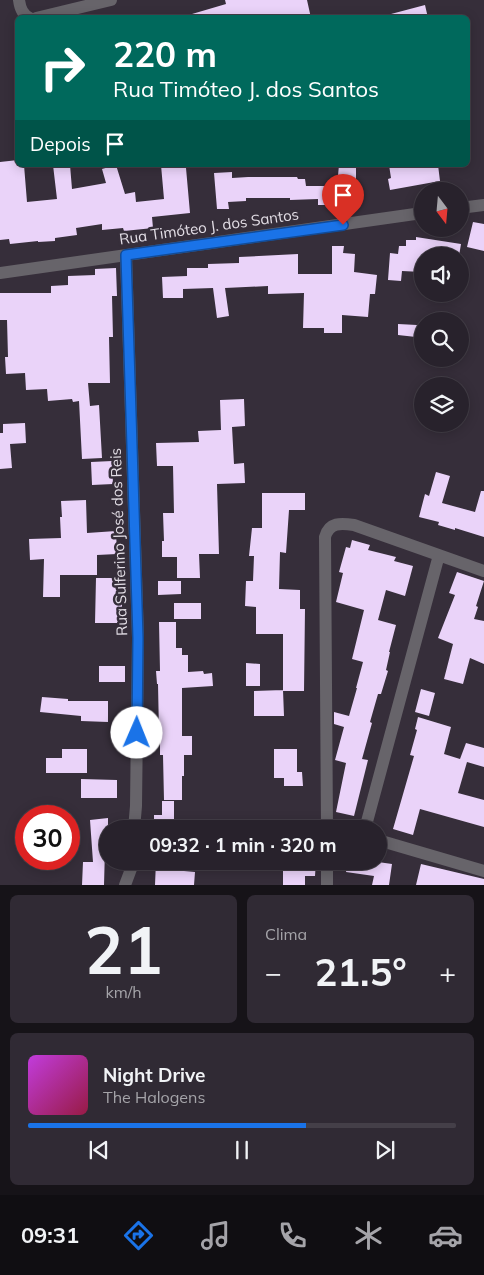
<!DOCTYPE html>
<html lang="pt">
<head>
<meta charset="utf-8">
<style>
  :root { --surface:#28222c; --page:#302a34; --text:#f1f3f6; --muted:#a5a4a9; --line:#443f48; --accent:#1a73e8 }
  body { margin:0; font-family:Mulish,sans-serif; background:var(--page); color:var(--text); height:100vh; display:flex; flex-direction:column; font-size:19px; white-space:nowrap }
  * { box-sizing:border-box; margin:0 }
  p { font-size:16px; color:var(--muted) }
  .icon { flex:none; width:28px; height:28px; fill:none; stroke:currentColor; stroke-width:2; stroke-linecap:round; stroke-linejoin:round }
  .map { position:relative; height:885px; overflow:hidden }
  .details { display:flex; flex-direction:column; gap:10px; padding:10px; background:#161318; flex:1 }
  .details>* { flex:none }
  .top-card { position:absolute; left:15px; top:15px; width:455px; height:152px; border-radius:8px; box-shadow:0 2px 12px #0003,0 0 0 1px var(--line); background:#00695c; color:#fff; overflow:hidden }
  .needle { width:32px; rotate:164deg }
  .tools { position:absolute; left:414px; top:182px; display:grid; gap:10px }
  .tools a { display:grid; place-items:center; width:55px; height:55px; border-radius:50%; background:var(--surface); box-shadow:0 2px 12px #0003,0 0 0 1px var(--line); font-size:25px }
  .speed { position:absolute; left:15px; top:805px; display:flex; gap:10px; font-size:25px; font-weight:700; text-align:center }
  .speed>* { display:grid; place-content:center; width:65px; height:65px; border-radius:50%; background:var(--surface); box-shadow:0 2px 12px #0003,0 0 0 1px var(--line); line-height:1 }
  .speed .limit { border:8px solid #d22; background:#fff; color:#111 }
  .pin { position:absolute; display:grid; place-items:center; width:42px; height:42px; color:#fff; margin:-51px -21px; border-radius:50% 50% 50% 0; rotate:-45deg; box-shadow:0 0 5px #0007 }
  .pin .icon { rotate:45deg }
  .me { position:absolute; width:55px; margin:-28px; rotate:1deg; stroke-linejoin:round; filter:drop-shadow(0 0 4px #0008) }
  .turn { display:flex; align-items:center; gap:18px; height:105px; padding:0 15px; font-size:22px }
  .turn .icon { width:65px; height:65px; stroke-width:2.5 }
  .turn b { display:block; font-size:35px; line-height:42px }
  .then { display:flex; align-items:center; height:48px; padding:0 15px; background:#0003; gap:10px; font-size:19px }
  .big { font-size:38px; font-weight:700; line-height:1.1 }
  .details .card { flex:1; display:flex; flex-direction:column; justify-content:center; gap:8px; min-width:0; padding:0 18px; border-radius:8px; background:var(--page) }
  .details .dial { align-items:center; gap:0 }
  .dial b { font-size:65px; line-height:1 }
  .song { display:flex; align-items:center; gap:15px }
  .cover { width:60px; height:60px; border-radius:8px; background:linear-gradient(135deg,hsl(290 70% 55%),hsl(340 70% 35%)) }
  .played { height:5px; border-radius:2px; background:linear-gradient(90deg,var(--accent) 65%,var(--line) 65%) }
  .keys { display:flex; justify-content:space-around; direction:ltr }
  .heat { display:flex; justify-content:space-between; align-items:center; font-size:28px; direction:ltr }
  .details .tiles { flex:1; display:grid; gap:10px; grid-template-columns:1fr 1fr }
  .card:last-child { grid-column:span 2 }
  .trip { position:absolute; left:99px; top:820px; width:288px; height:50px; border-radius:25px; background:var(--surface); box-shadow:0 2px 12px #0003,0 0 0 1px var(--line); font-weight:700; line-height:50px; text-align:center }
  .tabs { display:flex; height:80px; justify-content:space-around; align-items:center; background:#100e12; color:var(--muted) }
  .tabs .icon { width:35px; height:35px }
  .tabs .selected { color:var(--accent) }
  .tabs b { font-size:22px; color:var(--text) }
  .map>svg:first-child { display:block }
</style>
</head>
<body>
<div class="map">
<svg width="484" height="885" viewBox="0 0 484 885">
  <rect width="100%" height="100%" fill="#362e3a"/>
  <!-- building -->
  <path fill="#ead3f9" d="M225 0H307L311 18H192V14L226 4Z
    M425 5 428 18H391V14Z
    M18 160V165H24L27 202 57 199 53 165H70L72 189 106 183 102 169 116 165 125 194 135 192 136 202 164 199 161 165H178V168H186L190 213 152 217 153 228 124 231 123 228 102 230V224L76 228 77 235 55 238V241L38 242V241L10 244 9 239 0 240V162Z
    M339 165H356V202L337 201V205H318V199L290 200V198H246V201L228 202 229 209H217L214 173 232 172V178L248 177H297L298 179H305L306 186H337Z
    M389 165H438L440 181 390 190 388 179 391 178Z
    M473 222 484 224V251L467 247Z
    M416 237 461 244 459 256H422V272L402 271 401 281 388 280 390 253 398 254 399 246H406V240H416Z
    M332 246H344L343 253 355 254 354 272 377 275 375 294H370L368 317 342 315V333H324V328H303L304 293 268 294V286L225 288 229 316 217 318 213 288 183 289V298H163L162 277 187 276V268H208V264L239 263V257L298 254V274H332Z
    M116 268 117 296H112L113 337H109L110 383H88L90 406 99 405 102 458 82 459 79 401 73 402 72 399 48 401 47 389 26 390 25 373 6 374 5 357H8L7 320H0V293H51V286L68 285V276L95 275V269Z
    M398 324 417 325 416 337 398 335Z
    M244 399 245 426 232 427 234 464 244 463 245 483 217 484 219 554H199L200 578H177V557H162V541H164L163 513H174L173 466H157L156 443 199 442 198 431 221 430 220 400Z
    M25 423 26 443 10 444 12 468 0 469V433H3V424Z
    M112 461 113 484 92 485 91 462Z
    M436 472 450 476 442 503 475 512 481 491H484V537L455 528V530L438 525 439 522 419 517 425 494 429 496Z
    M262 493H305V510H289L286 553 280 552 279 589 300 590V609H305L304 691H283V634H256V607L245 606 246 581H253L254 556H249L252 528H262Z
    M86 500 87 533 116 531 117 554 97 555V575H60V597H43L44 559 30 560 29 539 61 538 60 517H62L61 501Z
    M352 540 370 545 368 550 396 557 394 561 413 566 405 596 386 590 378 620 396 625 389 652H390L386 670 388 671 381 694H378L370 722 372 723 362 759 368 760 354 816 336 812 346 763 335 760 344 727 334 724V712L349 716 357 688H356L363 662 352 659 364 610 336 602 343 573 339 572 346 547 350 548Z
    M457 572 484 581 476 606 478 607 474 619 484 621V664L470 658 463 684 444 679 453 644 438 638 455 595 449 593Z
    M96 578H117V590H122V623H95Z
    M158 581H181V594L158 595Z
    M174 603H201V619H174Z
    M159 622H176V648H182V655H188V672L203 671 204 674 212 673 213 686 182 688V736H192V755H184V776H182V800H164L163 755H160V733H159L158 684H157L156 671H160Z
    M246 663 260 664V686H246Z
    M99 666H125V682H99Z
    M421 689 435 693 429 716 415 712Z
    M283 690 284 716H254V691Z
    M42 697 68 699V701H108V722L81 721V716L40 712Z
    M418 717 451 727 444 754 460 759 466 743 484 748V767L467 762 458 793 484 800V827L420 809 413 835 393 829 414 756 410 755 417 730 415 729Z
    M62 749H87V773H46V758H62Z
    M274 749H297V772H302L303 786H284V778H274Z
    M81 779 117 780V798H81Z
    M162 801H174V829H154V815H162Z
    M108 818V849H105L104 885H82L83 862H93L90 820Z
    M156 861H173V870L195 872 194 885H155Z
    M283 861H316L315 876H305V885H283Z
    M348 861H371L392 864 389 885H372L374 876 346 872Z
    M421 864 484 879V885H416Z"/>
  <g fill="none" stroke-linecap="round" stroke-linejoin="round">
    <!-- street -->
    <path stroke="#67646a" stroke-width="12" d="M19 0C20 8 22 15 30 18
      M36 18 111 0
      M460 208 484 205
      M126 255 138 638 136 806 134 829
      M0 273 422 213
      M327 829 325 537C329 522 341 523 354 525L484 571
      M365 829 439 555
      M378 840 484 871
      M125 885 131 869 132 861
      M327 885V861"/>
  </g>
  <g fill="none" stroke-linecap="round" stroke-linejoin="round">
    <!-- route casing -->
    <g stroke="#114b97" stroke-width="12">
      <path id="route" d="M137 733 138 638 126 255 343 225"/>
    </g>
    <!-- route -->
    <use href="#route" stroke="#1a73e8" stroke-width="9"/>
  </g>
  <g text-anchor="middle" stroke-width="5" stroke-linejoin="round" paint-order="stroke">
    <!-- street labels -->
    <g font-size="15" fill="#e3dee6" stroke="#362e3a">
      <text transform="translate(209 227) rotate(-8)" y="5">Rua Timóteo J. dos Santos</text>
      <text transform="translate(119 542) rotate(-92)" y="5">Rua Sulferino José dos Reis</text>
    </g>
  </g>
</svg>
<div class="tools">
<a><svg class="needle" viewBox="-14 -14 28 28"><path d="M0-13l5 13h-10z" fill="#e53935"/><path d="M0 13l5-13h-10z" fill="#a5a4a9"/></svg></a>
<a><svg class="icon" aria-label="sound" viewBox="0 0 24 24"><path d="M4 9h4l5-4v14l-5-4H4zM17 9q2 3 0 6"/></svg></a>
<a><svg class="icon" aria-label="search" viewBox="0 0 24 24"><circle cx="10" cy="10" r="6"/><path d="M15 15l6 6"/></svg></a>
<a><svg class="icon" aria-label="layers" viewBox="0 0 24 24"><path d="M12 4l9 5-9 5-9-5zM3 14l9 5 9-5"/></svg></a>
</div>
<div class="speed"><div class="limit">30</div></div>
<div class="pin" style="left:343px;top:225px;background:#d93025"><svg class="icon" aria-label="arrive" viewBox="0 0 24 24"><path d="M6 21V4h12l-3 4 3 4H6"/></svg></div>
<svg class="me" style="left:137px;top:733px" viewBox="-20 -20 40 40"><circle r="19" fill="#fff"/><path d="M0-13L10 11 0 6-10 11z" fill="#1a73e8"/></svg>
<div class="trip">09:32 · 1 min · 320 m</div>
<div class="top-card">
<div class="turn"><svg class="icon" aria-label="right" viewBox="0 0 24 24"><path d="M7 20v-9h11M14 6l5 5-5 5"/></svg><div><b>220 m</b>Rua Timóteo J. dos Santos</div></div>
<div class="then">Depois<svg class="icon" aria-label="arrive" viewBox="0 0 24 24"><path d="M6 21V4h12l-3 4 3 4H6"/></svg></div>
</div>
</div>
<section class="details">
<div class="tiles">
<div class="card dial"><b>21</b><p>km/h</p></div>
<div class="card"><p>Clima</p>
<div class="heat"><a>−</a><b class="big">21.5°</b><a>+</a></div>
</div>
<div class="card">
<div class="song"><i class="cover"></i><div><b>Night Drive</b><p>The Halogens</p></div></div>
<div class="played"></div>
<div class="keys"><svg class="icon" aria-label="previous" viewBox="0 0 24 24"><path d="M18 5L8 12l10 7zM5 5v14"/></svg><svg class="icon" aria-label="pause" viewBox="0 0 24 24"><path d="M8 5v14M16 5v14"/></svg><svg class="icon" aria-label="next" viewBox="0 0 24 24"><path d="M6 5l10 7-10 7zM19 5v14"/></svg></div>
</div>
</div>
</section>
<nav class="tabs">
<b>09:31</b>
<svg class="icon selected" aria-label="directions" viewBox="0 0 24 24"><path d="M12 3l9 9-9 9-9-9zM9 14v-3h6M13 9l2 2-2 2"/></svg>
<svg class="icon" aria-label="music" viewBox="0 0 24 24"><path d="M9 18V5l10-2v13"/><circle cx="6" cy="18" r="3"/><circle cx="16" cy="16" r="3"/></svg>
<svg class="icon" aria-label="phone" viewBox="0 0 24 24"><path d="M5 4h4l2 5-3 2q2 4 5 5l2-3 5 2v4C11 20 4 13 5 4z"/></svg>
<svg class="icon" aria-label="climate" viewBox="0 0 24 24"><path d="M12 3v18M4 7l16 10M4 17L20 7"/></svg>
<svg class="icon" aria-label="car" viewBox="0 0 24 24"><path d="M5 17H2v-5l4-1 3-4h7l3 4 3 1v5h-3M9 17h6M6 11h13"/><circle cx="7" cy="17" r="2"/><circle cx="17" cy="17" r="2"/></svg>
</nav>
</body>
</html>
